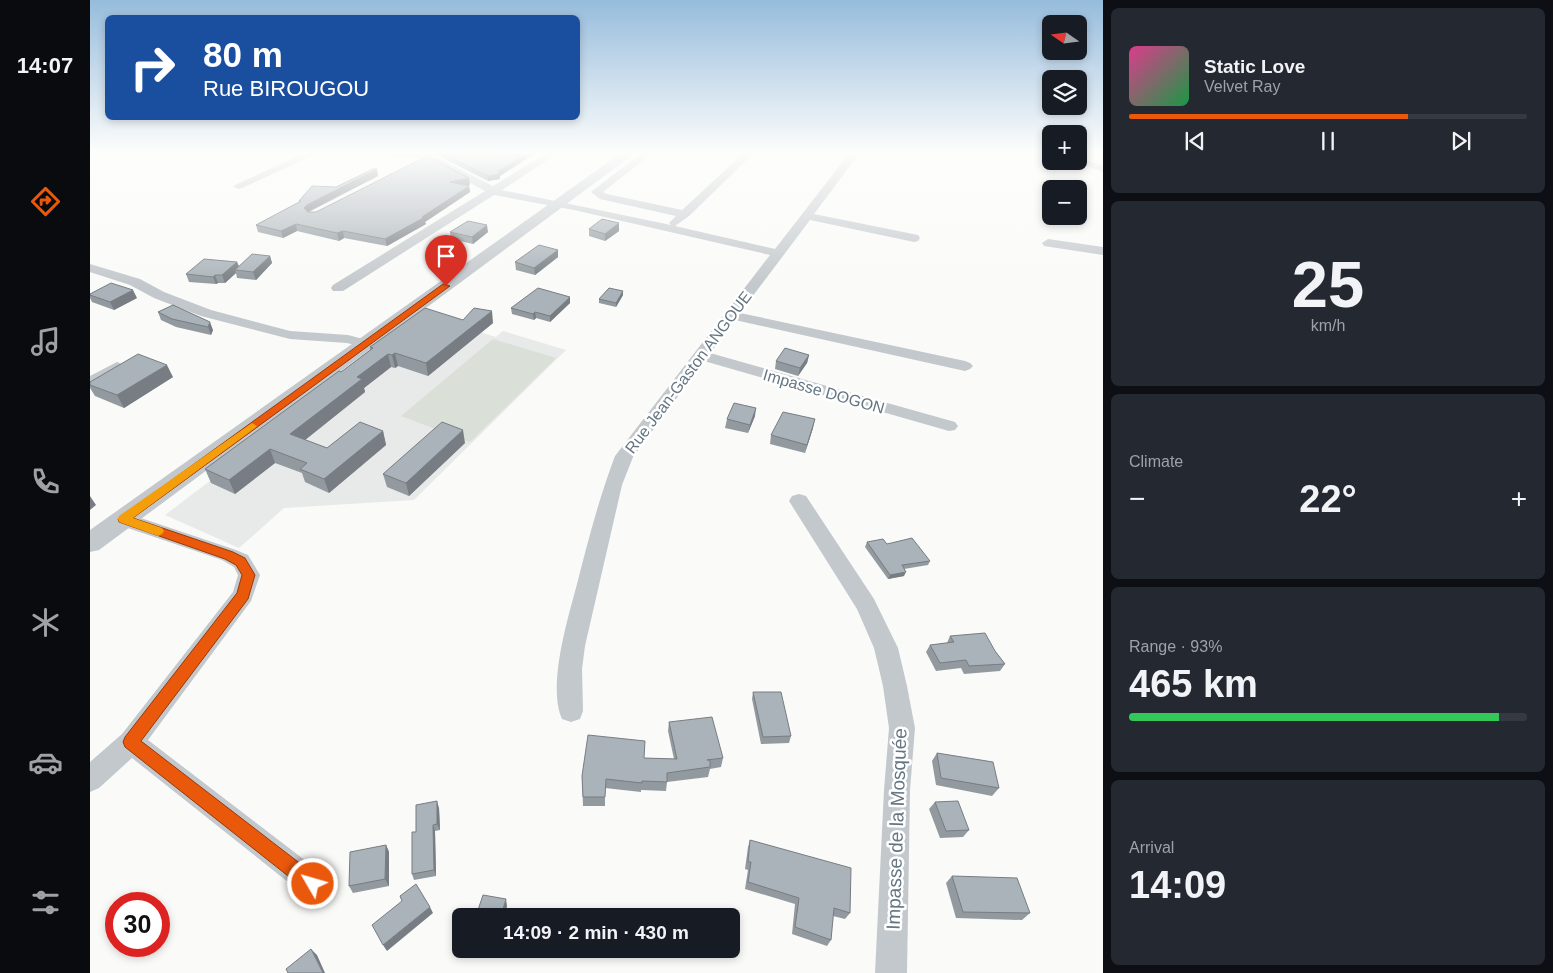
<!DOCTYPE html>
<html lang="en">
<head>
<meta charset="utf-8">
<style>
  :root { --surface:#171b24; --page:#242831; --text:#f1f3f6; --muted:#9ea1a6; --line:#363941; --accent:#ea580c }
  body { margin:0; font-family:Helvetica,sans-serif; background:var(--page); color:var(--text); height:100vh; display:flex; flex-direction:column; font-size:19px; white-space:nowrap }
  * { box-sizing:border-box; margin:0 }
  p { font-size:16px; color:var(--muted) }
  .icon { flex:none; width:28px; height:28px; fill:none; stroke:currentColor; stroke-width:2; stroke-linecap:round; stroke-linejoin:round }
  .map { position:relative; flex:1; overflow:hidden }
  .side { display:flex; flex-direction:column; gap:8px; padding:8px; background:#0d0f14; width:450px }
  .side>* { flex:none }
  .banner { position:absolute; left:15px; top:15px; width:475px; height:105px; border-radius:8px; box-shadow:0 2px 8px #0003; background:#1a4fa0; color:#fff; overflow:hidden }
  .needle { width:32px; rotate:284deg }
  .controls { position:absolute; left:952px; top:15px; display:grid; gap:10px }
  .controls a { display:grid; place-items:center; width:45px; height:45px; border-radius:8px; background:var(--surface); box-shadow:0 2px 8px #0003; font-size:25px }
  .speed { position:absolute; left:15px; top:892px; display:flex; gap:10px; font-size:25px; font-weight:700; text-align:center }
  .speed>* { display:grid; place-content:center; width:65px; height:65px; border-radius:50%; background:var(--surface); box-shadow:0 2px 8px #0003; line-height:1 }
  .speed .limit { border:8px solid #d22; background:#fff; color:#111 }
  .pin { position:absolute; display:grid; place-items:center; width:42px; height:42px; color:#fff; margin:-51px -21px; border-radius:50% 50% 50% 0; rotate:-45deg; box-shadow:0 0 5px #0007 }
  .pin .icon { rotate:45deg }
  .me { position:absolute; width:55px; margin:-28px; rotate:308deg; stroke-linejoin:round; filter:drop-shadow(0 0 4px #0008) }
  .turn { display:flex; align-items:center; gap:18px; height:105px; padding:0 15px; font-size:22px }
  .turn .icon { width:65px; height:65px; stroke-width:2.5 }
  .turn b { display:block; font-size:35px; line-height:42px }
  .big { font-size:38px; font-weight:600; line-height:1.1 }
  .side .tile { flex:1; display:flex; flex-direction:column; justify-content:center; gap:8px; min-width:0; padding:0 18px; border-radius:8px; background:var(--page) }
  .side .dial { align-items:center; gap:0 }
  .dial b { font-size:65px; line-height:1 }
  .song { display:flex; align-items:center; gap:15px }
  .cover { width:60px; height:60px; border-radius:8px; background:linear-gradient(135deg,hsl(330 70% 55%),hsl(140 70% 35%)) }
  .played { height:5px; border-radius:2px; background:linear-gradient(90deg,var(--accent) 70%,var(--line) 70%) }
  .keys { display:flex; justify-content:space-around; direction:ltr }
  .heat { display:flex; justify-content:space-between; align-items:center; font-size:28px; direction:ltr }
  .charge { height:8px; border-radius:4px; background:linear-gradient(90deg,#34c759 93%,var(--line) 0) }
  .trip { position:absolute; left:362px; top:908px; width:288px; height:50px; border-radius:8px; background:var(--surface); box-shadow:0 2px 8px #0003; font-weight:600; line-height:50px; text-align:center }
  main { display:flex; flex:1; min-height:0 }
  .tab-bar { display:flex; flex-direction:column; width:90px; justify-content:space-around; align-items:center; background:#090b0e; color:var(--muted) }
  .tab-bar .icon { width:35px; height:35px }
  .tab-bar .on { color:var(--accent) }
  .tab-bar b { font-size:22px; color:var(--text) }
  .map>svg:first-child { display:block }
</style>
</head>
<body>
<main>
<nav class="tab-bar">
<b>14:07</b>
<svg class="icon on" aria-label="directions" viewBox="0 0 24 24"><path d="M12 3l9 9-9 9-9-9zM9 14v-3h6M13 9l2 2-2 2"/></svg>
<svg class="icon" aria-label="music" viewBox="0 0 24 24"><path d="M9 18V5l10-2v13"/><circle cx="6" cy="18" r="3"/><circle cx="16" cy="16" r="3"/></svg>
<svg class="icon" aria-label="phone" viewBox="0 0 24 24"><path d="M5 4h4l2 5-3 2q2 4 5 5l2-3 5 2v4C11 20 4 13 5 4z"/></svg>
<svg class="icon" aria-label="climate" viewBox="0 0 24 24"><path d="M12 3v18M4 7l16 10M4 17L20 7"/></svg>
<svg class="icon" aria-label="car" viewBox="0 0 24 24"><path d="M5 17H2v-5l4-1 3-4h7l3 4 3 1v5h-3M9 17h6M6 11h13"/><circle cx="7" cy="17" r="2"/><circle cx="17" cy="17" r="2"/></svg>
<svg class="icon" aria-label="filters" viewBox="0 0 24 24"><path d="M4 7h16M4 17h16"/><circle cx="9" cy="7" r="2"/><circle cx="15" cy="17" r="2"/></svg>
</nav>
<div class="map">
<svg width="1013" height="973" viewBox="0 0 1013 973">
  <rect width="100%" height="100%" fill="#fafaf8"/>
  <!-- built -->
  <path fill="#e8e9e9" d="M337 316 406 337 413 331 476 350 324 500 194 508 149 548 75 515Z"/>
  <!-- green -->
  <path fill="#dadfd7" d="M403 339 466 358 380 442 311 416Z"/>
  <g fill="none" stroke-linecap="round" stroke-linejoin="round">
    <!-- minor -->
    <path fill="#c3c8cc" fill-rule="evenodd" d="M219 151H232L152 188 148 189 143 186Z
      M267 151H308L341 154 403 186 460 151H471L412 190 581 225 579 223 586 216 510 199 501 192 554 151H565L513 192 517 194 592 210 656 151H666L599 216 585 226 685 249 761 151H771L724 214 828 235 830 238 828 241 824 242 720 220 650 313 875 361 880 363 883 366 880 369 875 371 645 320 620 353 865 422 868 426 865 430 859 431 614 361 543 457 532 485 495 646 492 669 493 711 490 719 481 722 472 719C457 686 478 618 487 584 498 541 509 498 525 456L680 255 484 210 404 195 253 291H243L241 288 243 285 395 191 336 159 272 154Z
      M989 157 1013 166V172L985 162 989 161Z
      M958 239 1013 247V255L954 246 952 243Z
      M0 264 50 279 74 292 121 310 200 331 258 335 281 341 283 344 281 347 276 348 257 343 200 339 111 316 64 298 40 285 0 272Z
      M27 362 32 364 35 367 32 370 0 387V376Z
      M709 494 716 496 784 599 808 648 817 686 825 728 820 790 817 973H785L794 790 799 728 793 686 784 648 767 609 699 501 702 496Z
      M33 512 146 550 158 555 170 575 161 601 58 740 233 874 238 884 233 894 223 899 213 894 42 758 9 788 0 792V762L32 734 143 592 148 575 144 567 132 560 26 524 23 519 26 514Z"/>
    <!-- tertiary -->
    <path fill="#c3c8cc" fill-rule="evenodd" d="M534 151H548L9 550 0 552V530Z"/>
  </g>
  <!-- wall -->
  <path fill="#929a9f" d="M331 151H447V152L410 176V179L398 181 345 154V152Z
    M288 176 219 212H226L379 178 380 185H377L379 186 380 192 335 222 336 224 297 246 254 238 249 241 207 231 193 238 168 232 166 225 209 202V201L246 187Z
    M529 223V231L515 241 499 236V229Z
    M360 232H398L383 244 361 239Z
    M468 250V257L445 275 426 270 425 262Z
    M180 256 182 263 166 280 147 278 146 273 135 283H128L126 284 99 282 96 274 147 262 149 266Z
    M0 294 47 298 24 310 2 302 0 298Z
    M533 295 526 307 509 303V299Z
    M480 303 460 322 446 318 444 320 422 314 421 308Z
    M83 305 123 330 121 335 86 327 71 320 68 312Z
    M373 320 403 323 338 376 308 366 305 368 301 367 274 388 275 392 215 440 237 448 293 431 296 445 239 493 215 482 212 473 185 463 145 494 121 483 115 469 251 372 280 350V347Z
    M719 355 717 363 708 376 685 369 686 361Z
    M83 377 34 408 5 396 0 388V382Z
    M665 416 658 433 635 428 637 419Z
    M723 428 715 453 680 444 681 435Z
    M375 443 319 496 297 487 293 474Z
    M777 542 840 561 838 565 814 569V576L798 579 775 547Z
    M860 636 905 651 915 664 910 671 874 674 871 668 846 671 836 652 840 645 857 643Z
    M663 692 701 736 699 743 671 744 662 699Z
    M579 722 633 758 631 767 620 769 618 777 577 782 576 791 551 790V792L515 788V806H493L492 776 554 758 584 759 578 731Z
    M847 753 909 788 902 796 846 785 842 761Z
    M845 802 879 830 873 837 850 838 839 809Z
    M349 808 350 830 345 831 346 876 324 880 322 874 326 832Z
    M660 840 760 913 755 919 743 916 741 940 737 946 702 934 705 904 655 889 658 870 655 869 658 847Z
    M296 845 299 852V886L263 893 259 886Z
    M862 876 940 913 932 920 866 918 856 883Z
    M382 949H406L405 954Z"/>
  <!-- shaded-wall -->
  <path fill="#777d82" d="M441 151H447V152L410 176V179L398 181V176L408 171Z
    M287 169 288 176 219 211 216 215 214 208 217 205Z
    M379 178 380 185 361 188 360 182Z
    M379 186 380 192 335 222 336 224 297 246 295 239 332 217Z
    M529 223V231L515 241V234Z
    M206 224 207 231 193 238 191 231Z
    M397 225 398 232 383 244 382 237Z
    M253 231 254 238 249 241 247 233Z
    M468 250V257L445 275 444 268Z
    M180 256 182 263 166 280 163 272Z
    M147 262 150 270H145L146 273 135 283 132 275Z
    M125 275 128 283 126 284 123 277Z
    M43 290 47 298 24 310 20 302Z
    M533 291V295L526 307V303Z
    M480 297V303L460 322V316Z
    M402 311 403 323 338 376 336 363Z
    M445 312 446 318 444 320 443 314Z
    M120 322 123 330 121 335 118 327Z
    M305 353 308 366 305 368 302 355Z
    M298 354 301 367 274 388 275 392 205 448 200 434 267 377Z
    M719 355 717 363 708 376 710 368Z
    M77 365 83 377 34 408 27 395Z
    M666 408 665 416 658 433 660 425Z
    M725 419 723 428 715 453 717 445Z
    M373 430 375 443 319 496 316 483Z
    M293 431 296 445 239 493 234 479Z
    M180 449 185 463 145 494 139 480Z
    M0 496 6 505 0 510Z
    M816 572 814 576 798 579 800 575Z
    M347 801 349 808 350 830 347 824Z
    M343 825 345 831 346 876 344 870Z
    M296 845 299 852V886L295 879Z
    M416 899 417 906 415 916H411Z
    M340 907 343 913 297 951 293 945Z
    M221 949 227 955 235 973H233Z
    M403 949H406L405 954Z"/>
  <!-- building -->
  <path fill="#aab3b9" stroke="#777d82" d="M348 151H441L408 171 409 174 398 176Z
    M337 156 379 178 360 182 379 186 332 217H335L295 239 253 231 247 233 206 224 191 231 166 225 211 201H209L222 186 246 187 283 169H287L217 205 214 208 218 212H226Z
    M512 219 529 223 515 234 499 229Z
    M378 221 397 225 382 237 360 232Z
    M449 245 468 250 444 268 425 262Z
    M162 254 180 256 163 272 145 270Z
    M114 259 147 262 132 275H125L123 277 96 274Z
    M21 283 43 290 20 302 0 295V294Z
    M448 288 480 297 460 316 445 312 443 314 421 308Z
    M519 288 533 291 526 303 509 299Z
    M83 305 120 322 118 327 82 319 68 312Z
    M335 308 373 320 384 308 402 311 336 363 305 353 302 355 298 354 267 377 272 379 200 434 237 448 270 422 293 431 234 479 210 469 217 463 180 449 139 480 115 469 249 371 251 372 283 348 280 347Z
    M695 348 719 355 710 368 686 361Z
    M48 354 77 365 27 395 0 385V382Z
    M644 403 666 408 660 425 637 419Z
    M693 412 725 419 717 445 681 435Z
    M352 422 373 430 316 483 293 474Z
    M822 538 840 561 812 565 816 572 800 575 777 542 793 539 797 544Z
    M895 633 905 651 915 664 879 666 876 660 850 663 840 645 864 642 860 636Z
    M663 692H691L701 736 673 737Z
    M622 717 633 758 617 760H620V767L577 773V782L552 781V783L516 779 515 797H493L492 776 498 735 555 741 554 758 587 759 579 722Z
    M847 753 903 762 909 788 851 778Z
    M347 801V824L343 825 344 870 322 874V832H326V805Z
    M868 801 879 830 856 831 845 802Z
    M660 840 761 868 760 913 744 908 741 940 705 927 709 898 658 882 661 862H658Z
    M296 845 295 879 259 886 260 852Z
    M862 876 927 878 940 913 873 912Z
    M326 884 340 907 293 945 282 925 312 901 310 896Z
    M393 895 416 899 411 916H386Z
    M221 949 233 973H198L196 969Z"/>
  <!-- sky -->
  <linearGradient id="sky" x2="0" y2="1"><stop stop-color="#96bcdc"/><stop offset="0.53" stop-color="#fdfdfc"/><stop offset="1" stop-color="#fdfdfc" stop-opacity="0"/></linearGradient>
  <rect width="1013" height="287" fill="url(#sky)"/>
  <!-- route -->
  <path fill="#ea580c" stroke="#983908" d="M353 284 360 286 43 518 143 552 155 558 165 575 158 599 51 741 229 878 232 884 229 891 223 893 217 891 35 747 33 742 35 737 147 593 152 575 146 565 135 559 29 522 28 519Z"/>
  <!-- slow -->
  <path fill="#f59e0b" d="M162 423 167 426 165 428 43 518 72 528 74 531 72 534 68 536 29 522 28 519 29 516Z"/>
  <g text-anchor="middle" stroke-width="5" stroke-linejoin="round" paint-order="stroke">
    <!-- street labels -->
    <g font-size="16" fill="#657683" stroke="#fff">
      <text transform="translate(598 372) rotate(-53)" y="6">Rue Jean-Gaston ANGOUE</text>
      <text transform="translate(734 391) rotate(16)" y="6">Impasse DOGON</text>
    </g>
    <!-- near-street labels -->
    <g font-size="19" fill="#657683" stroke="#fff">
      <text transform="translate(806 829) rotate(-88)" y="7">Impasse de la Mosquée</text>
    </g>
  </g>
</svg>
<div class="controls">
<a><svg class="needle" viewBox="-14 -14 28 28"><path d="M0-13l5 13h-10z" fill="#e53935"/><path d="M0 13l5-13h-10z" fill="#9ea1a6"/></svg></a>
<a><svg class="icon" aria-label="layers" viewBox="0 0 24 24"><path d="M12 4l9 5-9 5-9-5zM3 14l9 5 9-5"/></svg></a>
<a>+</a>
<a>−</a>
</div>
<div class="speed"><div class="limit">30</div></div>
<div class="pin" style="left:356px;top:286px;background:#d93025"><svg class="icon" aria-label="arrive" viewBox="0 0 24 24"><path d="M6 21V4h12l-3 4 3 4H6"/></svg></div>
<svg class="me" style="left:223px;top:884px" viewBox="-20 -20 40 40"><circle r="17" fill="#ea580c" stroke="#fff" stroke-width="3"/><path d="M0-11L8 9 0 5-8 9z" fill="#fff"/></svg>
<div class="trip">14:09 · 2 min · 430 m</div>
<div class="banner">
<div class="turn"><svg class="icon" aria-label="right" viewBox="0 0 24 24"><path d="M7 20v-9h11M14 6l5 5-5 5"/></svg><div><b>80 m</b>Rue BIROUGOU</div></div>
</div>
</div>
<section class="side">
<div class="tile">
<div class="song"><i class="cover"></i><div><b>Static Love</b><p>Velvet Ray</p></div></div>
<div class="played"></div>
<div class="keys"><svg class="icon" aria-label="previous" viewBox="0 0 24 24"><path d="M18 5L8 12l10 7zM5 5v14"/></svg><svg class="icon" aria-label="pause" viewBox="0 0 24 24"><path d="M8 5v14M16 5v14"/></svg><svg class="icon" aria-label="next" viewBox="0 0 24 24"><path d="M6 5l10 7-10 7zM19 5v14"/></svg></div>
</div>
<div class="tile dial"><b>25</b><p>km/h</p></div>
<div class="tile"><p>Climate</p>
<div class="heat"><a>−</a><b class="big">22°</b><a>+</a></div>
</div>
<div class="tile"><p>Range · 93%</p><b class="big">465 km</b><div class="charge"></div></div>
<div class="tile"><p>Arrival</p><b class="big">14:09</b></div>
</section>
</main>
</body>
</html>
